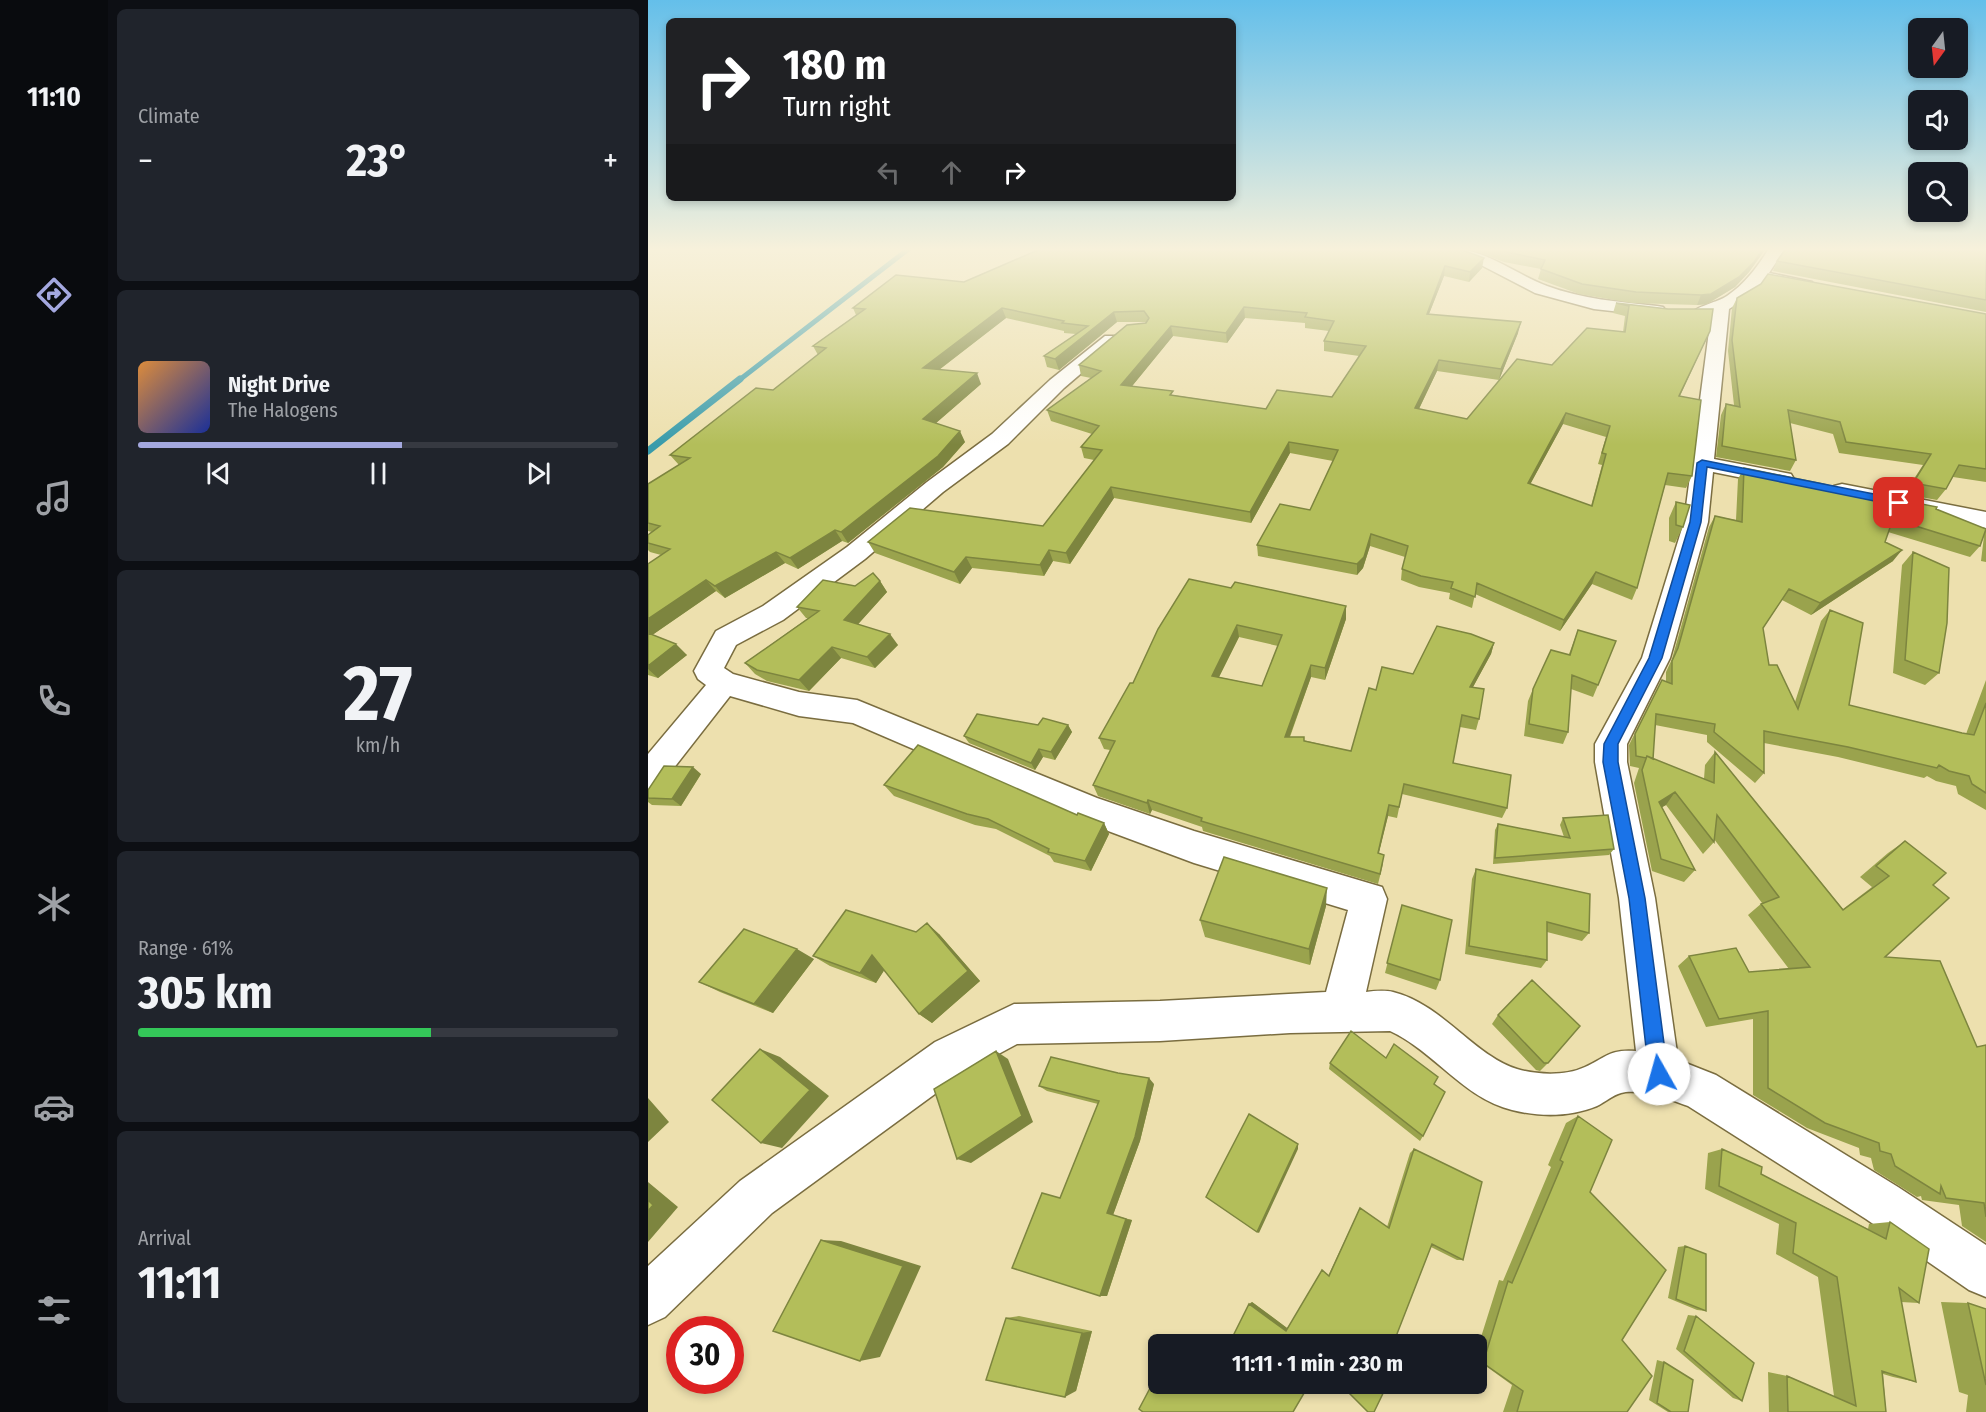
<!DOCTYPE html>
<html lang="en">
<head>
<meta charset="utf-8">
<style>
  :root { --surface:#171b24; --page:#20242c; --text:#f1f3f6; --muted:#9ea1a6; --line:#363941; --accent:#a4a8df }
  body { margin:0; font-family:"Fira Sans Condensed",sans-serif; background:var(--page); color:var(--text); height:100vh; display:flex; flex-direction:column; font-size:22px; white-space:nowrap }
  * { box-sizing:border-box; margin:0 }
  p { font-size:20px; color:var(--muted) }
  .icon { flex:none; width:33px; height:33px; fill:none; stroke:currentColor; stroke-width:2; stroke-linecap:round; stroke-linejoin:round }
  .map { position:relative; flex:1; overflow:hidden }
  .drawer { display:flex; flex-direction:column; gap:9px; padding:9px; background:#0d0f14; width:540px }
  .drawer>* { flex:none }
  .banner { position:absolute; left:18px; top:18px; width:570px; height:183px; border-radius:9px; box-shadow:0 3px 9px #0003; background:#202124; color:#fff; overflow:hidden }
  .needle { width:39px; rotate:195deg }
  .fabs { position:absolute; left:1260px; top:18px; display:grid; gap:12px }
  .fabs a { display:grid; place-items:center; width:60px; height:60px; border-radius:9px; background:var(--surface); box-shadow:0 3px 9px #0003; font-size:30px }
  .speed { position:absolute; left:18px; top:1316px; display:flex; gap:12px; font-size:30px; font-weight:700; text-align:center }
  .speed>* { display:grid; place-content:center; width:78px; height:78px; border-radius:50%; background:var(--surface); box-shadow:0 3px 9px #0003; line-height:1 }
  .speed .limit { border:9px solid #d22; background:#fff; color:#111 }
  .pin { position:absolute; display:grid; place-items:center; width:51px; height:51px; color:#fff; margin:-26px; border-radius:12px; box-shadow:0 3px 9px #0006 }
  .me { position:absolute; width:66px; margin:-33px; rotate:353deg; stroke-linejoin:round; filter:drop-shadow(0 0 4px #0008) }
  .turn { display:flex; align-items:center; gap:21px; height:126px; padding:0 18px; font-size:27px }
  .turn .icon { width:78px; height:78px; stroke-width:2.5 }
  .turn b { display:block; font-size:42px; line-height:51px }
  .lanes { display:flex; align-items:center; height:57px; padding:0 18px; background:#0003; justify-content:center; gap:30px; direction:ltr }
  .lanes .off { opacity:.35 }
  .big { font-size:45px; font-weight:700; line-height:1.1 }
  .drawer .widget { flex:1; display:flex; flex-direction:column; justify-content:center; gap:9px; min-width:0; padding:0 21px; border-radius:9px; background:var(--page) }
  .drawer .dial { align-items:center; gap:0 }
  .dial b { font-size:78px; line-height:1 }
  .song { display:flex; align-items:center; gap:18px }
  .cover { width:72px; height:72px; border-radius:9px; background:linear-gradient(135deg,hsl(30 70% 55%),hsl(230 70% 35%)) }
  .played { height:6px; border-radius:3px; background:linear-gradient(90deg,var(--accent) 55%,var(--line) 55%) }
  .keys { display:flex; justify-content:space-around; direction:ltr }
  .heat { display:flex; justify-content:space-between; align-items:center; font-size:33px; direction:ltr }
  .charge { height:9px; border-radius:4px; background:linear-gradient(90deg,#34c759 61%,var(--line) 0) }
  .trip { position:absolute; left:500px; top:1334px; width:339px; height:60px; border-radius:9px; background:var(--surface); box-shadow:0 3px 9px #0003; font-weight:700; line-height:60px; text-align:center }
  main { display:flex; flex:1; min-height:0 }
  .dock { display:flex; flex-direction:column; width:108px; justify-content:space-around; align-items:center; background:#090b0e; color:var(--muted) }
  .dock .icon { width:42px; height:42px }
  .dock .on { color:var(--accent) }
  .dock b { font-size:27px; color:var(--text) }
  .map>svg:first-child { display:block }
</style>
</head>
<body>
<main>
<nav class="dock">
<b>11:10</b>
<svg class="icon on" aria-label="directions" viewBox="0 0 24 24"><path d="M12 3l9 9-9 9-9-9zM9 14v-3h6M13 9l2 2-2 2"/></svg>
<svg class="icon" aria-label="music" viewBox="0 0 24 24"><path d="M9 18V5l10-2v13"/><circle cx="6" cy="18" r="3"/><circle cx="16" cy="16" r="3"/></svg>
<svg class="icon" aria-label="phone" viewBox="0 0 24 24"><path d="M5 4h4l2 5-3 2q2 4 5 5l2-3 5 2v4C11 20 4 13 5 4z"/></svg>
<svg class="icon" aria-label="climate" viewBox="0 0 24 24"><path d="M12 3v18M4 7l16 10M4 17L20 7"/></svg>
<svg class="icon" aria-label="car" viewBox="0 0 24 24"><path d="M5 17H2v-5l4-1 3-4h7l3 4 3 1v5h-3M9 17h6M6 11h13"/><circle cx="7" cy="17" r="2"/><circle cx="17" cy="17" r="2"/></svg>
<svg class="icon" aria-label="filters" viewBox="0 0 24 24"><path d="M4 7h16M4 17h16"/><circle cx="9" cy="7" r="2"/><circle cx="15" cy="17" r="2"/></svg>
</nav>
<section class="drawer">
<div class="widget"><p>Climate</p>
<div class="heat"><a>−</a><b class="big">23°</b><a>+</a></div>
</div>
<div class="widget">
<div class="song"><i class="cover"></i><div><b>Night Drive</b><p>The Halogens</p></div></div>
<div class="played"></div>
<div class="keys"><svg class="icon" aria-label="previous" viewBox="0 0 24 24"><path d="M18 5L8 12l10 7zM5 5v14"/></svg><svg class="icon" aria-label="pause" viewBox="0 0 24 24"><path d="M8 5v14M16 5v14"/></svg><svg class="icon" aria-label="next" viewBox="0 0 24 24"><path d="M6 5l10 7-10 7zM19 5v14"/></svg></div>
</div>
<div class="widget dial"><b>27</b><p>km/h</p></div>
<div class="widget"><p>Range · 61%</p><b class="big">305 km</b><div class="charge"></div></div>
<div class="widget"><p>Arrival</p><b class="big">11:11</b></div>
</section>
<div class="map">
<svg width="1338" height="1412" viewBox="0 0 1338 1412">
  <rect width="100%" height="100%" fill="#ede0ae"/>
  <g fill="none" stroke-linecap="round" stroke-linejoin="round">
    <!-- stream-far1 -->
    <path stroke="#389bab" stroke-width="5" d="M90 381 263 247"/>
    <!-- stream -->
    <path stroke="#389bab" stroke-width="7" d="M0 451 92 379"/>
    <!-- minor casing -->
    <g stroke="#7a6d40" stroke-width="3">
      <path id="minor" d="M790 247C837 247 859 270 899 286 934 299 972 302 1009 306L1015 307 1018 311 1015 315 1009 316 946 309 887 293 833 265 793 250Z
        M1122 247H1138L1121 273 1164 282 1166 285 1158 290 1115 282 1098 298 1081 309 1066 459 1143 474 1146 479 1143 484 1135 486 1065 472 1060 522 1022 658 979 744V762L1007 898 1030 1060 1068 1075 1250 1187 1338 1245V1297L1321 1290 1218 1219 1040 1106C1023 1100 991 1088 973 1093 965 1095 957 1102 949 1106 922 1117 892 1117 864 1110 815 1098 786 1051 742 1031L642 1033 512 1041 369 1044 317 1072 124 1213 17 1317 0 1325V1266L92 1181 287 1042 366 1004 512 1001 678 992 700 910 546 863 428 819 205 723 151 716 82 696 11 787 0 791V754L58 685 50 679 46 671 68 631 115 606 199 547 279 482 344 434 402 380 457 336H469L472 340 416 388 360 444 295 492 217 559 135 620 88 645 76 668 85 674 151 692 209 700 449 798 546 831 734 887 739 899 718 992C726 991 737 990 745 992 794 1004 825 1055 869 1069 889 1075 918 1076 937 1067 959 1057 961 1049 988 1051L971 898 947 762V744L994 658 1036 522 1063 316H1048L1045 312C1050 306 1070 302 1079 296 1098 283 1110 266 1122 247Z
        M1194 484 1338 512V528L1186 496 1182 491 1186 486Z"/>
    </g>
    <!-- minor -->
    <use href="#minor" fill="#fff" fill-rule="evenodd"/>
  </g>
  <!-- wall -->
  <path fill="#9aa34d" fill-rule="evenodd" d="M397 247 834 268 821 282 796 276 781 314 870 333 851 380 789 371 771 409 819 419 904 365 975 332 977 316 965 313 968 303 1020 309 1062 331 1032 396 1044 476 1038 488 1017 485 989 588 984 600 944 584 912 631 827 594 824 608 801 599 802 593 771 587 753 580 754 569 757 557 722 546 715 568 709 575 610 556 609 545 662 510 685 461 642 453 603 523 466 498 422 564 405 561 396 576 324 568 312 584 227 553 220 542 395 526 446 460 436 458 433 447 444 434 403 421 399 410 443 378 433 376 431 365 498 322H469L411 370 399 367 396 356 428 334 416 333V331L358 318 291 370 333 384 288 423 317 442 295 467 200 543 194 541 150 569 137 563 77 598 68 591 4 635 39 655 10 678 0 675V564L13 555 2 552 0 550V535L4 532 0 531V484L31 465 22 455 125 390 170 355 165 346 208 315 205 308 316 282ZM597 318 657 323V328L681 331 676 341V351L711 356 684 397 618 409 525 395 484 386 525 336 579 343ZM915 424 958 437 950 464 954 465 943 506 882 484Z
    M807 247H1119L1101 272 1087 287 1059 304 1049 305 984 303 931 294 890 279 893 269 856 262 820 248Z
    M1338 249V312L1125 271 1129 261Z
    M1089 298 1338 314V482L1305 477 1298 489 1289 500 1256 494 1275 465 1191 453 1185 434 1142 423 1148 460 1142 471 1068 457 1073 415 1078 404 1086 405 1080 351 1084 308Z
    M1096 468 1251 504 1288 509 1337 529 1338 528V562L1333 561 1336 536 1332 546 1322 557 1240 532 1237 542 1245 561 1163 615 1134 600 1115 628 1121 665 1147 702 1173 621 1182 610 1201 705 1318 734 1338 680V810L1310 794 1308 786 1288 781 1279 776 1276 778 1190 757 1116 743V773L1107 783 1059 742V735L1007 725 1005 759 1056 779 1057 765 1067 752 1195 909 1224 887 1212 877 1240 853 1257 841 1285 885 1237 957 1329 1047 1338 1045V1242L1314 1226 1311 1205 1274 1200 1273 1196 1269 1197 1226 1170 1223 1158 1212 1155 1211 1148 1159 1128 1105 1095V1019L1058 1027 1030 966 1041 956 1101 972 1141 969 1100 915 1114 903 1066 839V842L1055 854 1018 805 1014 807 1047 870 1036 882 1004 871 986 783 991 768 982 766 981 745 1008 691 1014 680 1018 682V672L1024 659 1061 527 1067 516 1088 520 1090 479Z
    M1028 502 1035 527 1027 543 1021 541V518Z
    M1265 552 1291 673 1277 685 1245 673 1254 565Z
    M232 581 239 592 210 624 250 645 227 668 193 658 161 691 119 681 107 674 97 663 160 618H158L149 607 207 586Z
    M698 619 677 680 663 677 642 737 703 751 728 690 765 674 846 643 843 654 825 687 831 719 828 730 812 727 805 763 859 808 854 818 754 794 749 818 740 816 731 853 735 864 730 884 555 831 554 827 504 810 502 814 450 796 445 785 462 750 456 749 451 738 485 683 510 629ZM591 637 630 646 614 686 571 677Z
    M930 630 950 685 945 697 923 689 920 732 915 744 876 736 880 701 885 689 921 654Z
    M390 725H420L424 732 407 760 395 757 387 770 321 743 316 736Z
    M53 774 33 806 4 805 0 802V790Z
    M236 785 429 815 456 823 461 834 443 871 406 862 402 856 348 829 327 825 246 796Z
    M915 818 966 849 961 855 845 864 847 830 850 824 916 837 912 825Z
    M828 869 941 933 934 941 899 932V960L893 968 817 954 824 879Z
    M754 905 792 980 788 990 737 973Z
    M678 906 662 965 557 937 552 920Z
    M268 932 291 934 332 981 284 1023 271 1014 236 970 228 983 182 966 165 956Z
    M166 959 125 1013 72 992 51 982Z
    M850 1015 900 1063 892 1071 888 1070 844 1024Z
    M738 1058 786 1084 775 1136 772 1141 681 1069 682 1063Z
    M506 1084 492 1141 465 1215 484 1220 459 1296 412 1198 450 1104 399 1091 391 1086Z
    M930 1116 942 1192 974 1340 979 1412H855L864 1385 828 1359V1353L851 1280 855 1281 903 1167 900 1165 918 1123Z
    M766 1149 815 1260H809L783 1247 747 1339 581 1344 604 1302 639 1328 680 1276 712 1208 739 1227 762 1153Z
    M1074 1149 1113 1174 1220 1229 1221 1224 1242 1222 1271 1303 1253 1302 1268 1382 1245 1377 1235 1374 1238 1412H1121L1120 1372 1139 1376 1186 1396 1170 1277 1128 1254 1131 1224 1057 1189 1060 1153Z
    M1037 1246 1058 1311 1049 1310 1020 1298 1030 1247Z
    M1293 1302 1320 1303 1338 1309V1412H1318L1320 1395 1311 1392Z
    M1040 1315 1048 1316 1094 1401 1085 1398 1028 1349Z
    M371 1316 444 1331 428 1391 358 1318Z
    M1009 1360 1016 1362 1040 1412H1020L1001 1400Z"/>
  <!-- shaded-wall -->
  <path fill="#7d853f" d="M1116 247H1119L1101 272 1087 287 1059 304 1049 305 1053 295Z
    M836 258 834 268 821 282 822 272Z
    M797 266 796 276 777 324 779 314Z
    M596 307 597 318 579 343 578 333Z
    M354 308 358 318 279 379 275 368Z
    M466 312 469 322 411 370 407 359Z
    M873 322 870 333 851 380 853 369Z
    M523 326 525 336 476 396 473 385Z
    M791 360 789 371 766 419 767 408Z
    M329 373 333 384 280 430 275 419Z
    M918 413 915 424 877 494 880 483Z
    M312 431 317 442 295 467 200 543 193 532Z
    M641 442 642 453 603 523 602 512Z
    M463 487 466 498 422 564 418 553Z
    M187 530 194 541 150 569 142 558Z
    M723 534 722 546 715 568 709 575V564Z
    M401 550 405 561 396 576 392 565Z
    M1254 550 1245 561 1163 615 1172 603Z
    M128 552 137 563 77 598 67 586Z
    M318 557 324 568 312 584 306 572Z
    M948 572 944 584 912 631 916 620Z
    M58 580 68 591 0 638V619Z
    M232 581 239 592 204 631 196 620Z
    M698 606V619L677 680V668Z
    M589 625 591 637 566 687 564 676Z
    M242 634 250 645 227 668 219 657Z
    M846 643 843 654 819 698 822 687Z
    M28 644 39 655 10 678 0 669V666Z
    M184 647 193 658 161 691 151 680Z
    M663 665V677L637 749V737Z
    M420 725 424 732 407 760 403 752Z
    M391 749 395 757 387 770 383 763Z
    M45 767 53 774 33 806 24 799Z
    M1027 792 1018 805 1004 813 1011 802Z
    M500 800 504 810 502 814 499 803Z
    M741 805 740 816 728 863 730 853Z
    M456 823 461 834 443 871 437 861Z
    M679 888 678 906 662 965 661 949Z
    M279 923 291 934 332 981 284 1023 271 1014Z
    M149 949 166 959 125 1013 106 1004Z
    M224 955 239 966 228 983 212 973Z
    M112 1049 132 1057 181 1096 134 1148 113 1143Z
    M348 1051 360 1059 385 1122 323 1163 309 1159Z
    M501 1078 506 1084 492 1141 465 1215 459 1213Z
    M0 1098 21 1122 0 1142Z
    M650 1144V1149L611 1233 609 1232Z
    M0 1182 30 1207 0 1242Z
    M478 1219 484 1220 459 1296H452Z
    M173 1240 193 1241 273 1266 232 1357 212 1361Z
    M604 1302 639 1328 638 1331 601 1304Z
    M444 1331 428 1391 417 1397 434 1333Z"/>
  <!-- building -->
  <path fill="#b3be5a" stroke="#7d853f" stroke-width="1.5" fill-rule="evenodd" d="M397 247H806L836 258 822 272 797 266 779 314 873 322 853 369 791 360 767 408 819 419 869 359 904 365 939 328 977 332 981 306 968 303 1020 309H1065L1062 331 1031 396 1053 400 1044 476 1020 473 989 588 948 572 916 620 829 583 827 597 803 588 805 582 773 576 754 569 760 546 723 534 716 557 709 564 609 545 632 504 662 510 690 450 641 442 602 512 463 487 418 553 401 550 392 565 318 557 306 572 220 542 262 508 395 526 454 450 433 447 451 426 399 410 453 371 431 365 479 325 498 323 501 318 496 311 466 312 407 359 396 356 440 326 414 323 416 321 354 308 275 368 329 373 275 419 312 431 290 456 193 532 187 530 142 558 128 552 67 586 58 580 0 619V564L22 549 0 543V535L12 526 0 523V484L42 458 22 455 108 388 125 390 178 348 165 346 217 309 205 308 248 275 316 282ZM596 307 659 313 657 317 686 321 676 341 718 346 684 397 629 390 618 409 522 395 525 391 473 385 523 326 578 333ZM918 413 962 426 954 453 958 454 944 506 880 483Z
    M844 247H1116L1106 262 1091 277 1063 294 1053 295 988 292 934 284 893 269 897 260 858 252Z
    M1139 247H1336L1338 249V300L1129 261Z
    M1120 274 1338 314V469L1311 465 1298 489 1265 483 1283 454 1198 442 1192 422 1140 410 1148 460 1074 446 1078 404 1092 407 1084 340 1089 298 1113 284Z
    M1096 468 1175 484 1251 504 1254 500 1289 507 1288 509 1338 529 1332 546 1245 519 1237 542 1254 550 1172 603 1141 589 1115 628 1121 665H1129L1150 709 1182 610 1215 623 1201 705 1314 733 1326 735 1338 703V793L1324 784 1321 776 1301 771 1291 765 1289 768 1200 747 1116 731V773L1066 732 1067 724 1008 714 1005 759 999 756 998 758 988 756 987 734 1014 680 1024 684V661L1030 648 1067 516 1094 522Z
    M1028 502 1042 505 1035 527 1028 525Z
    M1265 552 1301 568 1299 623 1291 673 1257 660Z
    M225 573 232 581 196 620 242 634 219 657 184 647 151 680 109 670 97 663 171 611 149 607 175 580 207 586Z
    M541 579 583 588 587 582 698 606 677 668 663 665 637 737H656V741L703 751 721 688 728 690 734 667 765 674 789 626 823 634 846 643 822 687 836 689 831 719 814 715 805 763 863 775 859 808 756 784 751 807 741 805 730 853 736 855 732 874 553 821 554 818 500 800 499 803 445 785 467 741 451 738 482 683H485L510 629ZM589 625 634 635 614 686 564 676Z
    M930 630 968 641 950 685 924 675 920 732 881 724 885 689 903 650 922 655Z
    M0 633 28 644 0 666Z
    M329 714 390 725 395 718 420 725 403 752 391 749 383 763 316 736Z
    M270 745 429 815 430 813 456 823 437 861 400 852 401 849 340 819 319 814 236 785Z
    M1067 752 1195 910 1241 876 1228 866 1257 841 1298 873 1285 885 1301 898 1237 957 1292 961 1329 1047 1338 1045V1217L1336 1203 1298 1198 1293 1186 1292 1194 1247 1166 1243 1154 1232 1151 1231 1143 1177 1123 1120 1088V1011L1071 1019 1041 956 1088 948 1101 972 1162 967 1113 904 1131 897 1069 815 1066 842 1027 792 1011 802 1047 870 1013 859 994 770 999 756 1066 783Z
    M16 766 45 767 24 799 0 798V790Z
    M960 815 966 849 847 858 850 824 922 838 915 818Z
    M576 857 679 888 661 949 552 920Z
    M828 869 942 894 941 933 899 922V960L821 946Z
    M754 905 804 920 792 980 739 963Z
    M198 910 268 932 279 923 320 971 271 1014 224 955 212 973 165 956Z
    M96 929 149 949 106 1004 51 982Z
    M884 980 932 1026 900 1063H896L850 1015Z
    M703 1031 738 1058 746 1044 790 1077 786 1084 797 1092 775 1136 682 1063Z
    M112 1049 162 1090 113 1143 64 1100Z
    M348 1051 374 1116 309 1159 286 1089Z
    M403 1057 470 1073 501 1078 487 1137 459 1213 478 1219 452 1296 364 1268 394 1193 412 1198 451 1101 391 1086Z
    M601 1114 650 1144 609 1232 558 1197Z
    M930 1116 964 1140 942 1192 1018 1270 974 1340 1004 1376 979 1412H869L875 1391 835 1363 860 1281 864 1283 915 1162 912 1160Z
    M766 1149 834 1182 815 1260 784 1244 747 1339 752 1344H581L601 1304 638 1331 674 1270 681 1276 712 1208 741 1228Z
    M1074 1149 1114 1167 1113 1174 1238 1239 1242 1222 1281 1249 1271 1303 1251 1288 1268 1382 1234 1371 1238 1412H1140L1139 1376 1208 1406 1189 1277 1145 1253 1148 1223 1071 1186Z
    M0 1200 5 1205 0 1211Z
    M173 1240 255 1266 212 1361 125 1331Z
    M1037 1246 1058 1254V1311L1028 1299Z
    M1320 1303 1338 1309V1385Z
    M1048 1316 1106 1363 1094 1401 1036 1351Z
    M358 1318 434 1333 417 1397 338 1380Z
    M1016 1362 1045 1380 1040 1412H1023L1009 1403Z
    M510 1373V1383H662L645 1412H495L491 1409Z
    M691 1383H740L726 1412H720Z"/>
  <!-- sky -->
  <linearGradient id="sky" x2="0" y2="1"><stop stop-color="#64bfea"/><stop offset="0.56" stop-color="#f7f1db"/><stop offset="1" stop-color="#f7f1db" stop-opacity="0"/></linearGradient>
  <rect width="1338" height="445" fill="url(#sky)"/>
  <!-- route -->
  <path fill="#1a73e8" stroke="#114b97" stroke-width="1.5" d="M1054 460 1251 499 1256 503 1251 506 1059 467 1053 522 1014 658 970 744V762L997 898 1020 1074 1017 1080 1011 1083 1004 1080 1001 1074 981 898 955 762 956 744 1001 658 1042 522 1049 463Z"/>
</svg>
<div class="fabs">
<a><svg class="needle" viewBox="-14 -14 28 28"><path d="M0-13l5 13h-10z" fill="#e53935"/><path d="M0 13l5-13h-10z" fill="#9ea1a6"/></svg></a>
<a><svg class="icon" aria-label="sound" viewBox="0 0 24 24"><path d="M4 9h4l5-4v14l-5-4H4zM17 9q2 3 0 6"/></svg></a>
<a><svg class="icon" aria-label="search" viewBox="0 0 24 24"><circle cx="10" cy="10" r="6"/><path d="M15 15l6 6"/></svg></a>
</div>
<div class="speed"><div class="limit">30</div></div>
<div class="pin" style="left:1251px;top:503px;background:#d93025"><svg class="icon" aria-label="arrive" viewBox="0 0 24 24"><path d="M6 21V4h12l-3 4 3 4H6"/></svg></div>
<svg class="me" style="left:1011px;top:1074px" viewBox="-20 -20 40 40"><circle r="19" fill="#fff"/><path d="M0-13L10 11 0 6-10 11z" fill="#1a73e8"/></svg>
<div class="trip">11:11 · 1 min · 230 m</div>
<div class="banner">
<div class="turn"><svg class="icon" aria-label="right" viewBox="0 0 24 24"><path d="M7 20v-9h11M14 6l5 5-5 5"/></svg><div><b>180 m</b>Turn right</div></div>
<div class="lanes"><svg class="icon off" aria-label="left" viewBox="0 0 24 24"><path d="M17 20v-9H6M10 6l-5 5 5 5"/></svg><svg class="icon off" aria-label="ahead" viewBox="0 0 24 24"><path d="M12 20V5M6 11l6-6 6 6"/></svg><svg class="icon" aria-label="right" viewBox="0 0 24 24"><path d="M7 20v-9h11M14 6l5 5-5 5"/></svg></div>
</div>
</div>
</main>
</body>
</html>
